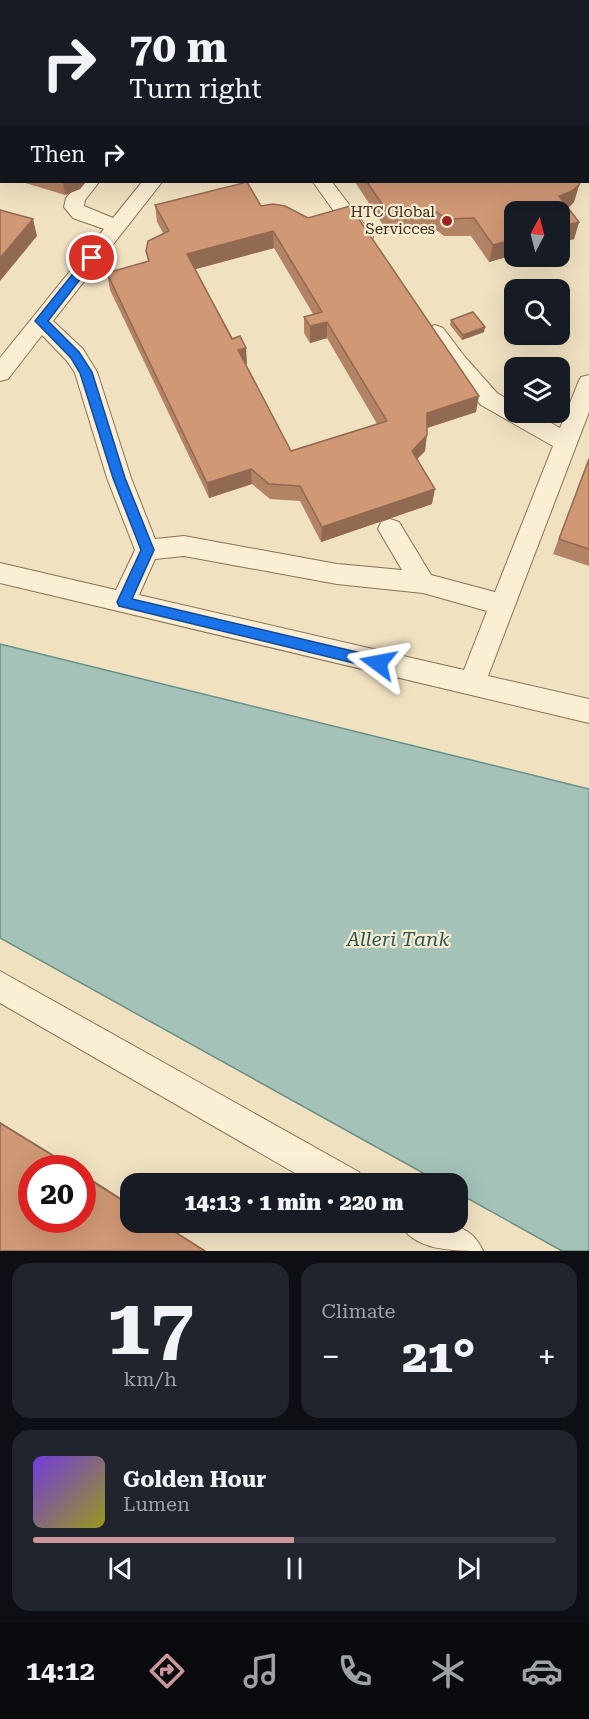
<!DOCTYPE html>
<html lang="en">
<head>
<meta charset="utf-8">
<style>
  :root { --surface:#171b24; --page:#20242c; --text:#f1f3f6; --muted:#9ea1a6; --line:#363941; --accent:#cb969a }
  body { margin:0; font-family:"Roboto Serif",serif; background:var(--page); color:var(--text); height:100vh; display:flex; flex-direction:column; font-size:22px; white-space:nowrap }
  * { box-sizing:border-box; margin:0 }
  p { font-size:20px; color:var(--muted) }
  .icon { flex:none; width:33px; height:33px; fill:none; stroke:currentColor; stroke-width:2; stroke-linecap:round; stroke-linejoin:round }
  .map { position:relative; height:1251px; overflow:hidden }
  .panel { display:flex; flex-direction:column; gap:12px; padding:12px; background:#0d0f14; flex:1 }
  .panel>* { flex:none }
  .hud { position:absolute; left:0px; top:0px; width:590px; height:183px; box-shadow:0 6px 24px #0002; background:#171b24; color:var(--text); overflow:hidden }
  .needle { width:39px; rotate:7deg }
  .tools { position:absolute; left:504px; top:201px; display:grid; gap:12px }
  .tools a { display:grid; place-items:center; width:66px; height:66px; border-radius:12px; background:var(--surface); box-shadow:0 6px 24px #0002; font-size:30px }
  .speed { position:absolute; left:18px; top:1155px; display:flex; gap:12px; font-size:30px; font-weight:700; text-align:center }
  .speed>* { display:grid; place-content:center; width:78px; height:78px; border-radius:50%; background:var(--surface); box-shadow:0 6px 24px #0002; line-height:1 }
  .speed .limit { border:9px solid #d22; background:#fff; color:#111 }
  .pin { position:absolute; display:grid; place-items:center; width:51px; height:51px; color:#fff; margin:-26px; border:3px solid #fff; border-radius:50%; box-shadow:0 2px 6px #0007 }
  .me { position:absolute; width:66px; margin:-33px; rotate:283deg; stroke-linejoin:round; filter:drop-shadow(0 0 4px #0008) }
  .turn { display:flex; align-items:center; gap:21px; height:126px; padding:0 30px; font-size:27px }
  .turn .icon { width:78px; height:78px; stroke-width:2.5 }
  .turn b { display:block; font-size:42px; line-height:51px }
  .then { display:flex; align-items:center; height:57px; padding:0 30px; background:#0003; gap:12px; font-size:22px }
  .big { font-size:45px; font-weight:800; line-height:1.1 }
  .panel .card { flex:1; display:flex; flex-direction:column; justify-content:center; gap:9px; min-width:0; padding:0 21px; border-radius:18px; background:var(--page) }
  .panel .dial { align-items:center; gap:0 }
  .dial b { font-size:78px; line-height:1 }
  .song { display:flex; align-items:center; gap:18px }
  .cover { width:72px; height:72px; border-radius:9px; background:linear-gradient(135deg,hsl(260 70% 55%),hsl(60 70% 35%)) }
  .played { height:6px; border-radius:3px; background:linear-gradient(90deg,var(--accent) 50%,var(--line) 50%) }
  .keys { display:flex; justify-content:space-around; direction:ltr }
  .heat { display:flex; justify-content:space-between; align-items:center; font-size:33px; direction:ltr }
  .panel .tiles { flex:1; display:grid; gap:12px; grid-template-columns:1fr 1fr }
  .card:last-child { grid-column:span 2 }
  .trip { position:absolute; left:120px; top:1173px; width:348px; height:60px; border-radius:18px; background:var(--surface); box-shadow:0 6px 24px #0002; font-weight:800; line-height:60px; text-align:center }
  .tabs { display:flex; height:96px; justify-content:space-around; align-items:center; background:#090b0e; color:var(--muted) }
  .tabs .icon { width:42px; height:42px }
  .tabs .active { color:var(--accent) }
  .tabs b { font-size:27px; color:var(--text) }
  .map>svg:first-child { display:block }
</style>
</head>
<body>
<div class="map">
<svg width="589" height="1251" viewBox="0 0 589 1251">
  <rect width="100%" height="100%" fill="#f0e1c1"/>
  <!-- water -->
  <path fill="#a4c2b8" stroke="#6a9086" stroke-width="1.5" d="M0 644 589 789V1251H562L458 1193V1184L441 1183 0 938Z"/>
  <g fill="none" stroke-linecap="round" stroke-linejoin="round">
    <!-- minor casing -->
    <g stroke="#8a7157" stroke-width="2">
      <path id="minor" d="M288 0H306L307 2H288Z
        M453 0H473L474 2H454Z
        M588 31H589V41H588Z
        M80 182H99L85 200 84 206 113 218 142 182H162L53 321 83 349 97 372 131 478 155 539 184 536 337 564 402 570 378 529 381 522 390 519 399 522 431 575 495 592 553 446 481 405 449 369 424 333 427 328 435 325 443 328 465 357 497 393 514 403V412H532L560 428 578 383 581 377 589 375V412L488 676 589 699V723L0 583V563L116 590 135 550 107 478 75 373 67 361 42 335 8 379 0 381V358L104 229 73 218 64 207 66 198ZM184 556 337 584 423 593 487 611 464 670 139 595 155 559Z
        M313 182H332L370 232 373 237 370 242 363 244 356 242Z
        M0 971 359 1172 364 1184H314L0 1003Z
        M399 1222C430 1222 469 1217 483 1251 453 1251 413 1251 399 1222Z"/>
    </g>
    <!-- minor -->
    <use href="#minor" fill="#faeed4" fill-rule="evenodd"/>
  </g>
  <!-- wall -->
  <path fill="#b38365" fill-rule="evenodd" d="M555 0H589V17H588V2H555Z
    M2 31V62L0 61V32Z
    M2 93V175H0V95Z
    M22 182H86L80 189 65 195Z
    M355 182H580L574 202 568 208 579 222 574 239 560 243V212H514V255L489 262 471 236H444L435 229 387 231Z
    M155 205 261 206 476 412 427 428 425 451 417 459 432 504 321 542 300 501 270 499 252 484 209 498 110 290 107 273 148 261 146 251 163 233 157 222ZM274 248 313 314 304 317V333L310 343 327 338 377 424 291 451 246 364H247L195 269Z
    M451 320 484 332 462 340 450 325Z
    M589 459V566L553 554Z"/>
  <!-- shaded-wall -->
  <path fill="#926a52" d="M211 0H230L228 2H209Z
    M588 163H589V179H588Z
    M63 182H86L80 189 65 195Z
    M579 185 574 202 567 209 559 196Z
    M33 219 37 236 0 281V258Z
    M579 222 574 239 560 243V227Z
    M273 231 274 248 189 271 187 254Z
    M514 239V255L489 262 493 245Z
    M327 322V338L310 343V326Z
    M485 327 484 332 462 340 463 335Z
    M246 348 247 364 239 366 238 350Z
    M479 396 476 412 424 429 427 413Z
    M427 435 425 451 410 466 412 451Z
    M251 469 252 484 209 498 207 483Z
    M435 489 432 504 321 542 322 527Z
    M0 1122 75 1168H73L0 1123Z
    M82 1173 130 1204V1205L82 1175Z
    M159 1222H161L206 1251H205Z"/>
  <!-- building -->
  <path fill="#d09875" stroke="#926a52" stroke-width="1.5" fill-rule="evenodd" d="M39 0H211L209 2H37Z
    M397 0H409L410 2H390Z
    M2 31V46L0 45V32Z
    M2 93V159H0V95Z
    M588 130 589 132V163H588Z
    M247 182 261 206 273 204 285 206 308 218 350 206 479 396 427 413V435L412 451 435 489 322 527 300 486 269 484 251 469 207 483 107 273 149 261 146 251 148 241 169 231 155 205ZM273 231 322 312 304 317 310 326 327 322 387 421 291 451 238 350 246 348 240 336 232 339 187 254Z
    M367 182H580L579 185 572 191 559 196 579 222 560 227V212H514V239L493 245 474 218 446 219 437 212 389 214Z
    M0 210 33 219 0 258Z
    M473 312 485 327 463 335 451 320Z
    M589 459V549L559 539Z
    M0 1123 73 1168H32V1220H82V1175L130 1205V1222H159L205 1251H0Z"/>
  <!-- route -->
  <path fill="#1a73e8" stroke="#114b97" stroke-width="1.5" d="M92 254 95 255V260L48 321 79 352 92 372 125 478 154 550 132 599 378 657 383 659 385 663 383 667 378 669 119 606 117 602 141 550 113 478 80 373 71 358 35 321 88 255Z"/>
  <!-- markers -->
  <circle fill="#9c2429" stroke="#f7ebd1" stroke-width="2" cx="447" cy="221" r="6"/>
  <g text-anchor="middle" stroke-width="4.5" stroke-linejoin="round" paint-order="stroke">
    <!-- far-poi labels -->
    <g font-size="15" fill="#392a1c" stroke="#f7ebd1" text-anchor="end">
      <text x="435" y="217">HTC Global<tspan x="435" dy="17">Servicces</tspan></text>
    </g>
    <!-- water labels -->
    <g font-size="20" font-style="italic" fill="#2b5a55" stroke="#f7ebd1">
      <text x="398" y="946">Alleri Tank</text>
    </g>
  </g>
</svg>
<div class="tools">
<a><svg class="needle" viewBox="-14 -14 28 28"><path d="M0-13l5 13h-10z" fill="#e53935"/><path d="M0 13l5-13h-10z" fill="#9ea1a6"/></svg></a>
<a><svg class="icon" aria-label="search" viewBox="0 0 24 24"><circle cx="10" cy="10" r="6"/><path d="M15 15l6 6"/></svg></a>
<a><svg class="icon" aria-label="layers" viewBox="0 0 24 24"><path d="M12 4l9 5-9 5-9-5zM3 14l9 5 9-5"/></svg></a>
</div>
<div class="speed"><div class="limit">20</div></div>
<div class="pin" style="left:92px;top:258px;background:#d93025"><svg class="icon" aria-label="arrive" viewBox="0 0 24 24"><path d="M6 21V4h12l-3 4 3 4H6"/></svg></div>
<svg class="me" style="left:378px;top:663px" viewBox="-20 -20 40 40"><path d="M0-17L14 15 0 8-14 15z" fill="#1a73e8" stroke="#fff" stroke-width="4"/></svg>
<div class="trip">14:13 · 1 min · 220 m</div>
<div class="hud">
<div class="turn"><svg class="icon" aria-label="right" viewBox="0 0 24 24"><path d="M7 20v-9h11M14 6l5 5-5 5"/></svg><div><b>70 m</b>Turn right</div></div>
<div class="then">Then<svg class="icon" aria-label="right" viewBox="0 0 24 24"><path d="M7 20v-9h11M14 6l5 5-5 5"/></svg></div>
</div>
</div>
<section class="panel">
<div class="tiles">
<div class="card dial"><b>17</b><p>km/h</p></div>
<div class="card"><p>Climate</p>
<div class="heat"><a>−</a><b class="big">21°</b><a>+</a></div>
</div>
<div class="card">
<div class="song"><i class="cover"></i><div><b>Golden Hour</b><p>Lumen</p></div></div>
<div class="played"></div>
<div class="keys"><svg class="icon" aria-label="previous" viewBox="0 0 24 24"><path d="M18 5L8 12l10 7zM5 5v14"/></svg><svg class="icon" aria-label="pause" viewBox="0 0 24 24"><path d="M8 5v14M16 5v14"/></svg><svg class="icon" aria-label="next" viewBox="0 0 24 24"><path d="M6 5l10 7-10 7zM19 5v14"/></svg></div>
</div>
</div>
</section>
<nav class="tabs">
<b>14:12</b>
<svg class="icon active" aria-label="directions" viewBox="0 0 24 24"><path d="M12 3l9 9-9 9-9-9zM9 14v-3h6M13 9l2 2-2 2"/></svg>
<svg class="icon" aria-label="music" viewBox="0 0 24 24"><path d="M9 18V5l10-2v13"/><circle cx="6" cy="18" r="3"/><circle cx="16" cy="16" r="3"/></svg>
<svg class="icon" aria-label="phone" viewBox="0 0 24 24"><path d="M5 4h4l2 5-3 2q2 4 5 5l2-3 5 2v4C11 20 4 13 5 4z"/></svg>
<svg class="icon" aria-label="climate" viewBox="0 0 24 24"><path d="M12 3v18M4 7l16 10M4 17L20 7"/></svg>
<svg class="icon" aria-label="car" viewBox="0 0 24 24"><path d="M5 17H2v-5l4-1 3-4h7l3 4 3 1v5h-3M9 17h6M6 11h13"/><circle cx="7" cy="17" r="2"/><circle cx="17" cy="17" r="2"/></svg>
</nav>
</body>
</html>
